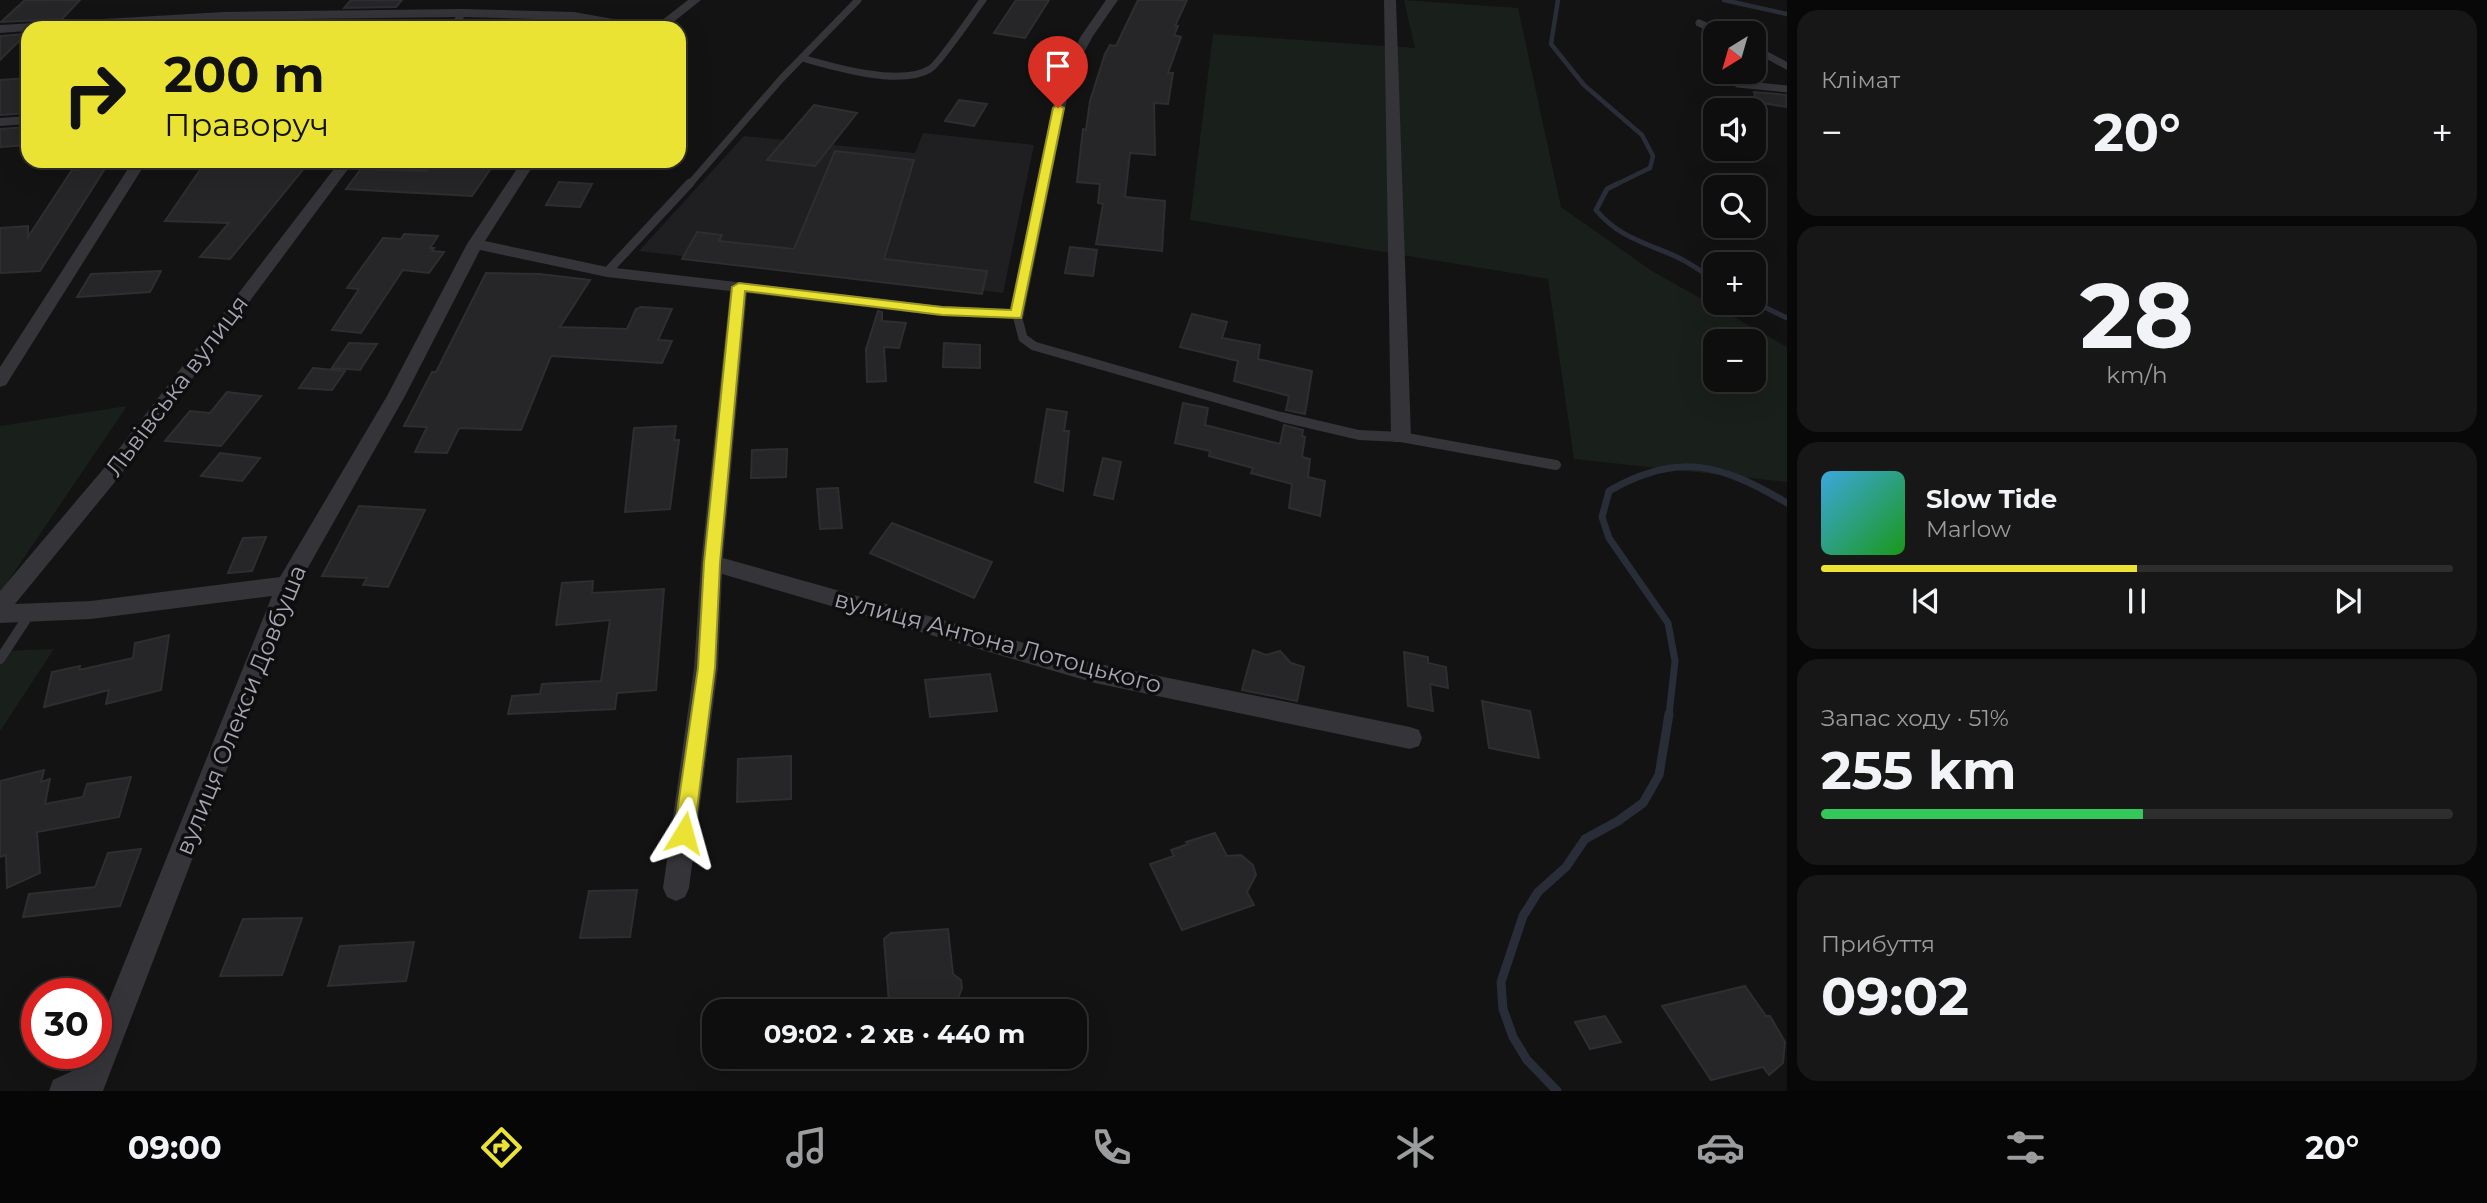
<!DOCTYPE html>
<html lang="uk">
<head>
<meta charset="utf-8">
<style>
  :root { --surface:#0e0e0f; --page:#171718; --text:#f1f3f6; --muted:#9b9c9e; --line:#2e2e2f; --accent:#eae334 }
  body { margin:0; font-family:Montserrat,sans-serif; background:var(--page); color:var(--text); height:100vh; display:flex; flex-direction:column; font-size:26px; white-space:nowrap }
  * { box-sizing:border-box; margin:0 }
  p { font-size:23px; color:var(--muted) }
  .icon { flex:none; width:38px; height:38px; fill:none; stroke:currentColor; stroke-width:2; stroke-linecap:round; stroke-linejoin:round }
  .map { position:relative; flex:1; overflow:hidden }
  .sheet { display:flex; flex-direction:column; gap:10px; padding:10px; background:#080808; width:700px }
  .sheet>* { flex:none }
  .guide { position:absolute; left:21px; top:21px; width:665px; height:147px; border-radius:21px; box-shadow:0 7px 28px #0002,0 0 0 2px var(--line); background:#eae334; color:#111; overflow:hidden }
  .needle { width:46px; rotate:217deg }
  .tools { position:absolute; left:1703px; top:21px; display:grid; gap:14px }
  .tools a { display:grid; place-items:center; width:63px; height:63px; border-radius:14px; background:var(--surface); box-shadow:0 7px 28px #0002,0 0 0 2px var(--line); font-size:35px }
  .speed { position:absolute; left:21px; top:978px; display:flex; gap:14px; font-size:35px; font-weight:700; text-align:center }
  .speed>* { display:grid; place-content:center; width:91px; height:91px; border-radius:50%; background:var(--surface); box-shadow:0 7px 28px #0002,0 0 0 2px var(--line); line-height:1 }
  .speed .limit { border:10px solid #d22; background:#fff; color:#111 }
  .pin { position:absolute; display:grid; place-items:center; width:60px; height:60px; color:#fff; margin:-72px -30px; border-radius:50% 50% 50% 0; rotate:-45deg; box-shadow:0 0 7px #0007 }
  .pin .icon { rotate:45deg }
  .me { position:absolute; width:77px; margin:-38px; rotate:8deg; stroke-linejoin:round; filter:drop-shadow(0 0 5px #0008) }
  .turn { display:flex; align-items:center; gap:24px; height:147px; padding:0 28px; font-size:32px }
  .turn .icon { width:91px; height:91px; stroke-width:2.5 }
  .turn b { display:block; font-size:49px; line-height:60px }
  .big { font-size:52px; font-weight:700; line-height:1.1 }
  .sheet .card { flex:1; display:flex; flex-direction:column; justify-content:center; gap:10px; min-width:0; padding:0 24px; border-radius:21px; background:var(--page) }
  .sheet .dial { align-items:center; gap:0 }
  .dial b { font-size:91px; line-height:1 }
  .song { display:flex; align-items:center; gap:21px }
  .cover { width:84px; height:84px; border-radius:10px; background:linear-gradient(135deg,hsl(200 70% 55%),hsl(120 70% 35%)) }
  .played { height:7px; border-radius:4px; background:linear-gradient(90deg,var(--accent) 50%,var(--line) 50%) }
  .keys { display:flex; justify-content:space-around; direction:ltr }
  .heat { display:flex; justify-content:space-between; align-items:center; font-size:38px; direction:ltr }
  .charge { height:10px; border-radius:5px; background:linear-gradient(90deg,#34c759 51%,var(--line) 0) }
  .trip { position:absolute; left:702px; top:999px; width:385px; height:70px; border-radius:21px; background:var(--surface); box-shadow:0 7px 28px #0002,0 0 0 2px var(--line); font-weight:700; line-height:70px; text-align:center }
  .menu { display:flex; height:112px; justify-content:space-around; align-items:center; background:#060606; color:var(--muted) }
  .menu .icon { width:49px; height:49px }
  .menu .current { color:var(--accent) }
  .menu b { font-size:32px; color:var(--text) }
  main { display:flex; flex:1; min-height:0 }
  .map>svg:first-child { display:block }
</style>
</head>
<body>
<main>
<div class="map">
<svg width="1787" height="1091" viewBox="0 0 1787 1091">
  <rect width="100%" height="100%" fill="#131314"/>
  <!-- built -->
  <path fill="#1f1f21" d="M923 133 1034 145 1003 293 639 251 744 136 915 153Z"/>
  <!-- green -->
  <path fill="#191f1b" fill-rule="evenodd" d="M1404 0 1518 8 1561 207 1652 271 1787 347V482L1574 459 1548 279 1190 220 1213 34 1415 48ZM1715 341H1754V380H1715Z
    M127 406 0 593V426Z
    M54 649 0 731V651Z"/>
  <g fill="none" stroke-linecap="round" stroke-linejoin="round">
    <!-- stream-far3 -->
    <path stroke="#292d37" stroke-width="4.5" d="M1558 0 1551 44 1584 85 1642 135 1653 156 1650 168 1615 185
      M1724 0 1787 14"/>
    <!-- stream-far2 -->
    <path stroke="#292d37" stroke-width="5" d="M1619 183 1607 189 1596 210C1618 237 1646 243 1677 257 1690 263 1702 272 1715 280
      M1754 302 1787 318"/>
    <!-- stream-far1 -->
    <path stroke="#292d37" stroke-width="7" d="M1669 715 1675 661 1668 623 1609 538 1602 517 1609 491C1678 451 1721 464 1787 503"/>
    <!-- stream -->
    <path stroke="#292d37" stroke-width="9" d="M1557 1091 1527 1060 1513 1037 1503 1009 1501 982 1523 916 1538 892 1566 867 1585 839 1618 821 1643 803 1659 775 1669 714"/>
  </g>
  <!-- building -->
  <path fill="#262628" stroke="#2e2d30" stroke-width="2" d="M25 0H80L62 19 1 22Z
    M351 0H402L396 7 344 8Z
    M1016 0H1049L1025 38 994 33Z
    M1138 0H1187L1175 26H1178L1174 35 1181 37 1168 73H1173L1168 104 1154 103 1155 155 1130 153 1125 197 1165 201 1162 251 1096 244 1103 204 1098 203 1100 184 1077 182 1083 129 1086 130 1090 101 1105 54 1110 45 1116 46Z
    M332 21H385L379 28H326Z
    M26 34 0 60V36Z
    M28 78V113L0 115V80Z
    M1754 92 1787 95V107L1756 102Z
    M959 100 987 104 974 126 945 121Z
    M814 105 857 113 815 166 767 160Z
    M28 127V145L0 147V129Z
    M835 151 914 160 884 259 987 271 982 294 682 259 697 232 722 235 719 241 794 249Z
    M274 161H310L230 259 200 257 229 223 165 221 202 167 265 169Z
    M436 161H496L472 196 346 189 361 169 427 171Z
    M106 167 40 271 0 273V228L28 226V237L72 170Z
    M559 182 592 184 580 207 546 205Z
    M404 234 438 236 430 248H434L432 251 444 252 429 273 403 270 361 333 332 330 359 289 347 288 383 238 401 239Z
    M1070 247 1097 250 1093 276 1065 273Z
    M161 271 150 292 77 297 91 274Z
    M486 273 540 274 590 280 560 327 627 329 636 309 641 307 672 309 658 340 672 341 662 363 551 356 521 430 459 428 447 453 415 452 427 427 404 426 432 372H436Z
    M878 311 882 312V321L906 323 899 348 884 347 886 381 867 382 866 349Z
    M1192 314 1227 322 1222 338 1260 345 1258 359 1312 371 1305 414 1286 410 1289 396 1234 381 1238 361 1180 347Z
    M349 343 377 344 360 370 332 368Z
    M944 343 980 345V368L943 367Z
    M313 368 345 371 332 390 299 388Z
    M227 392 261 396 221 446 165 441 190 411 210 413Z
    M1183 403 1208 408 1205 425 1280 444 1284 425 1303 430 1302 436 1305 437 1302 457 1310 459 1308 477 1325 481 1320 516 1289 508 1292 484 1251 473 1253 468 1209 456 1210 451 1175 443Z
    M1047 409 1067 412 1064 431H1069L1063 491 1035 482Z
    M676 426 674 440H679L670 509 625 512 634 428Z
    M787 449 786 477 751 478 752 450Z
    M220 453 260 458 242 481 201 476Z
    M1103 458 1121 462 1113 499 1094 495Z
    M838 488 842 528 820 529 817 489Z
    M359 506 425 510 388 587 363 585 367 578 322 576Z
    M892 523 992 562 974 598 870 553Z
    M266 537 252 571 228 573 243 538Z
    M593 581 592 593 664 589 656 690 617 693 615 709 508 714 512 696 540 694 542 684 601 681 610 620 556 625 562 583Z
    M169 635 161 690 106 704 109 690 44 707 52 672 80 666 79 670 133 658 135 643Z
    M1253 650 1266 655 1280 651 1291 663 1304 667 1297 701 1242 690Z
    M1404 652 1428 657V663L1446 667 1448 688 1430 684 1433 711 1408 706Z
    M990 674 997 711 930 717 925 680Z
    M1482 701 1530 711 1539 758 1489 748Z
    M791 756V799L737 802 738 759Z
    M44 770 41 782 50 779 45 804 83 797 87 784 131 777 119 817 37 832 40 873 7 888 6 855 0 857V781Z
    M1215 833 1227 856 1241 855 1253 865 1256 875 1247 892 1254 905 1182 930 1150 864 1174 856 1171 850 1188 844 1186 842Z
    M141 849 120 906 23 917 29 894 95 887 108 853Z
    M637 890 630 937 580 938 589 891Z
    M302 918 282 975 220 976 243 919Z
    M948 929 953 974 961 980 962 988 958 998 889 1003 884 939 891 933Z
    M414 942 406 981 328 986 340 946Z
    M1745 986 1766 1016H1770L1785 1042 1783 1063 1769 1075 1763 1067 1711 1080 1662 1006Z
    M1605 1016 1621 1042 1590 1049 1575 1022Z"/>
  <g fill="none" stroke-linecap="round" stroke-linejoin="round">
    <!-- lane-far2 -->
    <path stroke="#343439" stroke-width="7" d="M1699 23 1722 33
      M452 28 463 13
      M1754 48 1787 66
      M802 58C833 67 901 87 930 69 939 64 974 12 983 0
      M1738 84 1787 89
      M689 185 782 78 858 0"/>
    <!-- lane-far1 -->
    <path stroke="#343439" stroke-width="9" d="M607 272 690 183
      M1017 315 1023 338 1034 346 1289 419"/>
    <!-- lane -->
    <path stroke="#343439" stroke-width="10" d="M1282 417 1359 435 1401 437 1556 465
      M0 659 25 621 22 613"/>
    <!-- street -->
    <path fill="#343439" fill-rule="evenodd" d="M688 0H701L666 28H652Z
      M1106 0H1118L1093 36 1072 74 1023 319 941 316 747 293 723 558 1095 663 1410 727 1419 730 1422 738 1419 746 1410 749 1095 683 722 574 718 668 689 888 685 897 676 901 667 897 663 888 694 668 701 563 730 291 607 277 480 250 405 396 297 587 103 1091H49L53 1080 83 1066 88 1054H96V1033L272 596 91 619 0 623V591L105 467 340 161H354L119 477 15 604 91 601 280 577 387 396 467 244 522 161H536L485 241 607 267 941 306 1010 309 1060 74 1081 36Z
      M1384 0H1396L1411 437 1408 442H1394L1391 437Z
      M463 9 574 12 641 24 647 28H621L574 20 463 17 224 20 80 28H28V31L0 33V25L224 12Z
      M28 116V124L0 126V118Z
      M133 161H147L6 385 0 387V367Z"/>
  </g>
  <!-- route -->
  <path fill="#eae334" stroke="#989422" stroke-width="2" d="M1058 105 1064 108 1021 318 942 315 745 291 720 563 715 668 694 833 691 839 684 842 677 839 674 833 698 668 704 563 732 287 739 283 942 307 1011 310 1053 108Z"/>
  <g text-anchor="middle" stroke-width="7" stroke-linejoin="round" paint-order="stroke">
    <!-- street labels -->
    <g font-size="24" fill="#a5a5b4" stroke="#0e0e0f">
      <text transform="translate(177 386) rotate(-53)" y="8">Львівська вулиця</text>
      <text transform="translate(998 642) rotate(15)" y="8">вулиця Антона Лотоцького</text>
      <text transform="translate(241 710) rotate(-68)" y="8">вулиця Олекси Довбуша</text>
    </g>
  </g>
</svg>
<div class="tools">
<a><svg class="needle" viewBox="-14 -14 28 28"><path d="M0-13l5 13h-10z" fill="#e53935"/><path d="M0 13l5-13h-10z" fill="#9b9c9e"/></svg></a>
<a><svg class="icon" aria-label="sound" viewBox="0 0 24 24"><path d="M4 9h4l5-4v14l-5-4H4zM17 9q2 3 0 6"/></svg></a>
<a><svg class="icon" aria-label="search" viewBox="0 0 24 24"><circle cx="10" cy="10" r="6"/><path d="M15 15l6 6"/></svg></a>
<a>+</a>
<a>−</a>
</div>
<div class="speed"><div class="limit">30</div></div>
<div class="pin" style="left:1058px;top:108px;background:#d93025"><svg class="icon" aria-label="arrive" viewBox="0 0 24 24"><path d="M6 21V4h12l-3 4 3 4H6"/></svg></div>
<svg class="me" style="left:684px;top:833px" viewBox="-20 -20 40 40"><path d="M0-17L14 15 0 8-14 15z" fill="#eae334" stroke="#fff" stroke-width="4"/></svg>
<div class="trip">09:02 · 2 хв · 440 m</div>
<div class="guide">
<div class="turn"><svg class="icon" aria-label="right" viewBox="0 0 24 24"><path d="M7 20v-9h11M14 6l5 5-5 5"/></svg><div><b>200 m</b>Праворуч</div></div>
</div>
</div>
<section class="sheet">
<div class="card"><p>Клімат</p>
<div class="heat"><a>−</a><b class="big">20°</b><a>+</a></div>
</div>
<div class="card dial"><b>28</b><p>km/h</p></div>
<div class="card">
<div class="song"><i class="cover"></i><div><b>Slow Tide</b><p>Marlow</p></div></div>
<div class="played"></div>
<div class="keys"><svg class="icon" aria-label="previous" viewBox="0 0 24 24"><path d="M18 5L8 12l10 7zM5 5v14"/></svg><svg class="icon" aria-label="pause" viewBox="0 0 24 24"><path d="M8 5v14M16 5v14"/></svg><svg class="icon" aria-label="next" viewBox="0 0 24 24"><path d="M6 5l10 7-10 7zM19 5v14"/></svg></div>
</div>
<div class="card"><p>Запас ходу · 51%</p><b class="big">255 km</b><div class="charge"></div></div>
<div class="card"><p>Прибуття</p><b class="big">09:02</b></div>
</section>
</main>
<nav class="menu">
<b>09:00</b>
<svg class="icon current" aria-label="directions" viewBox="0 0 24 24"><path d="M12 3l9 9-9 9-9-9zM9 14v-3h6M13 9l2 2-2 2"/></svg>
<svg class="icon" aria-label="music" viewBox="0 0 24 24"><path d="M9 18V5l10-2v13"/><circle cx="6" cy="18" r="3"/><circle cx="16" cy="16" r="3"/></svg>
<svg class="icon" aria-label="phone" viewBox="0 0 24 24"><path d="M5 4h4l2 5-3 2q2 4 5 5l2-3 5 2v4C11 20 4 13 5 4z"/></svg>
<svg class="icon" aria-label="climate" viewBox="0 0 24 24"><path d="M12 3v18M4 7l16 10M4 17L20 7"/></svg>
<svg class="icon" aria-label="car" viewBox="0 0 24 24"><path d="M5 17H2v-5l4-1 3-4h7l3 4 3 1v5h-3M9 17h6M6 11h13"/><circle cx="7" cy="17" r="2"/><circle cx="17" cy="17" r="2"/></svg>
<svg class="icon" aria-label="filters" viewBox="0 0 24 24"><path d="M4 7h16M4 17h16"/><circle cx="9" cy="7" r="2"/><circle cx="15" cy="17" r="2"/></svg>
<b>20°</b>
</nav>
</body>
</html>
